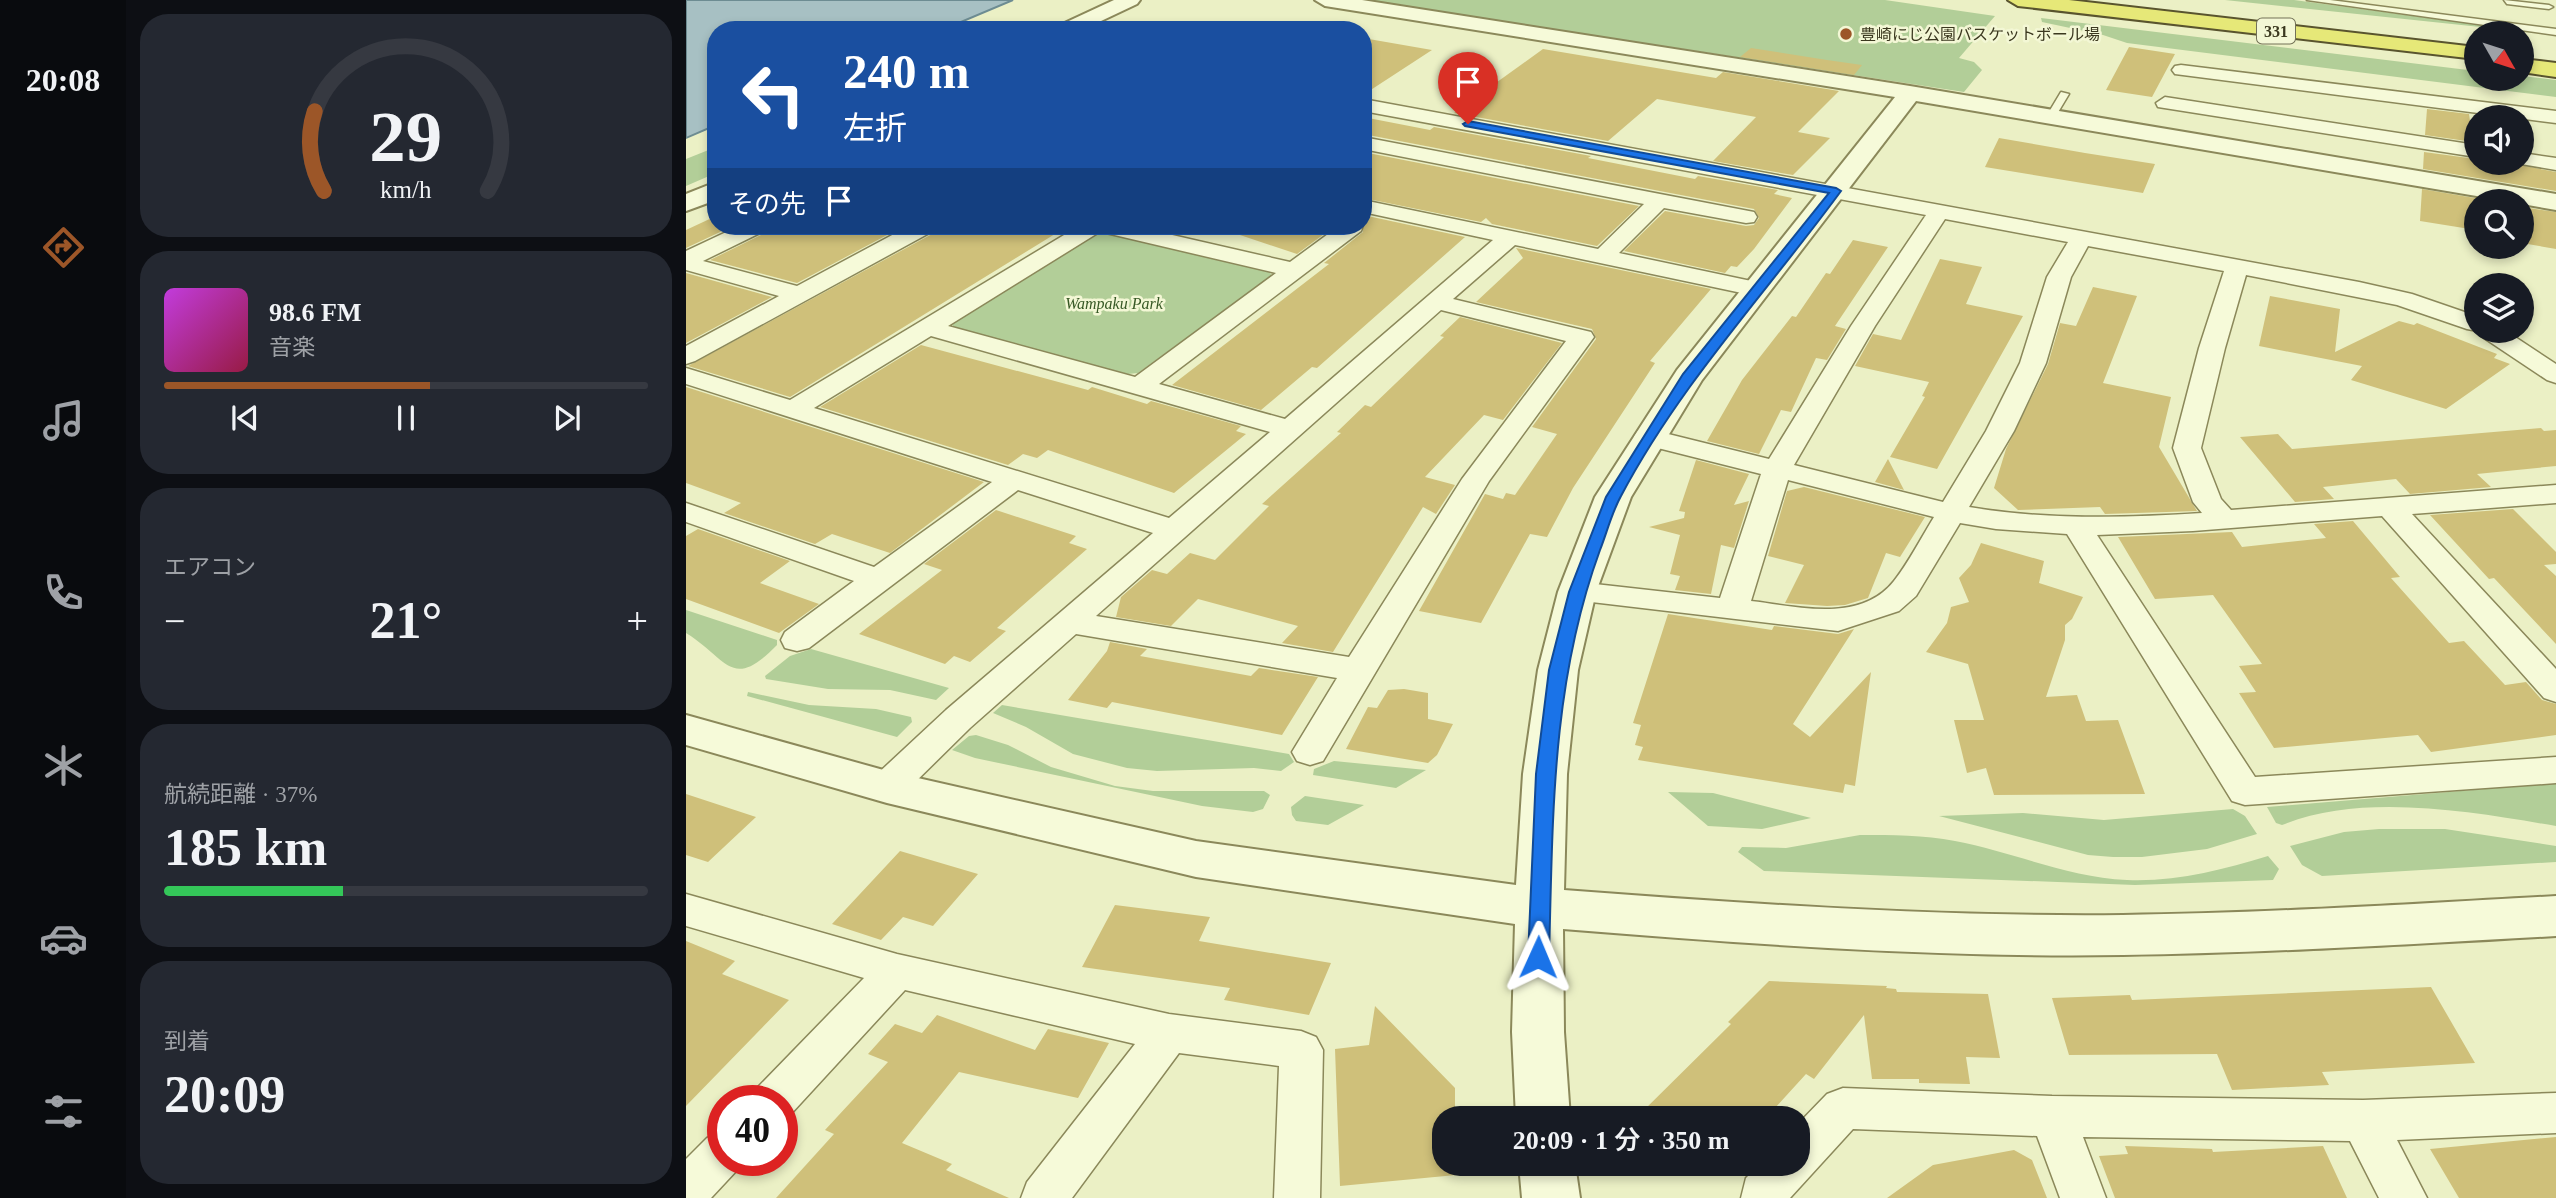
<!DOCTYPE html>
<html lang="ja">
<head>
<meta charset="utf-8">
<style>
  :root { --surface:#171b24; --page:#242831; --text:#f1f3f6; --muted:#9ea1a6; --line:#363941; --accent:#9c5628 }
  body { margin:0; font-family:"Times New Roman","Noto Sans JP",serif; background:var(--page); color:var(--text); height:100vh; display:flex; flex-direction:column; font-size:26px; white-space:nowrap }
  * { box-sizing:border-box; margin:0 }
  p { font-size:23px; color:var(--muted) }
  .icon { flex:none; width:38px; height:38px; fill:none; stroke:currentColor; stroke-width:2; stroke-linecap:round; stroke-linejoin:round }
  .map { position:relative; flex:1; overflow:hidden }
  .drawer { display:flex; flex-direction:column; gap:14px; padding:14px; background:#0d0f14; width:560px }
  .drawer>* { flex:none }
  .banner { position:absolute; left:21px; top:21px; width:665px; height:214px; border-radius:28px; box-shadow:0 4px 10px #0003; background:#1a4fa0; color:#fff; overflow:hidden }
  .needle { width:46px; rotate:129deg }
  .controls { position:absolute; left:1778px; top:21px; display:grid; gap:14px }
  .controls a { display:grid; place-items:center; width:70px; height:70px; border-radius:50%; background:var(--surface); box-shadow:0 4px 10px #0003; font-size:35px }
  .speed { position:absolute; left:21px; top:1085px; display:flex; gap:14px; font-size:35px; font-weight:700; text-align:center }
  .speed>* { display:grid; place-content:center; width:91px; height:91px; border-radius:50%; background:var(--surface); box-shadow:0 4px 10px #0003; line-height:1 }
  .speed .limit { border:10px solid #d22; background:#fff; color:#111 }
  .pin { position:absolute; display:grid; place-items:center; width:60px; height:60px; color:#fff; margin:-72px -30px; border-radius:50% 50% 50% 0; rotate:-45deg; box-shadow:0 0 7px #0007 }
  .pin .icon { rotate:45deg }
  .me { position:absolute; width:77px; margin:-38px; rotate:1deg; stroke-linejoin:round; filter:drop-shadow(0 0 5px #0008) }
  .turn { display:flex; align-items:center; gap:24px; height:147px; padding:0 21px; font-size:32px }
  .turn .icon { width:91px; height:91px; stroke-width:2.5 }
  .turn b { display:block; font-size:49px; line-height:60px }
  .then { display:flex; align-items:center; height:66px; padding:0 21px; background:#0003; gap:14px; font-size:26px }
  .big { font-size:52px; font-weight:600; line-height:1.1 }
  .drawer .card { flex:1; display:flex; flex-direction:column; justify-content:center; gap:10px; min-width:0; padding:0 24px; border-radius:28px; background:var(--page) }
  .drawer .dial { align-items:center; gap:0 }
  .dial svg { height:182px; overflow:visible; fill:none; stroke:var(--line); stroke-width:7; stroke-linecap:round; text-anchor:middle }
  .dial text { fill:var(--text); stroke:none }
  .song { display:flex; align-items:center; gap:21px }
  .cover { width:84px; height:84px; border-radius:10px; background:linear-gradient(135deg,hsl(290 70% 55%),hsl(340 70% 35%)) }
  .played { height:7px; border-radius:4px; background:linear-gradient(90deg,var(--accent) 55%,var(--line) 55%) }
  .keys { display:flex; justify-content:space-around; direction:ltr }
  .heat { display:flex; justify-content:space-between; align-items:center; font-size:38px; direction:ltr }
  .charge { height:10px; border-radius:5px; background:linear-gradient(90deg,#34c759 37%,var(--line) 0) }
  .trip { position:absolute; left:746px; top:1106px; width:378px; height:70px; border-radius:28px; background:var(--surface); box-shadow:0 4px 10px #0003; font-weight:600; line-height:70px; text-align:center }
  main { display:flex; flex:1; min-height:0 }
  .tab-bar { display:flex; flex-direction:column; width:126px; justify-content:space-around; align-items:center; background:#090b0e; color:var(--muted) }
  .tab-bar .icon { width:49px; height:49px }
  .tab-bar .on { color:var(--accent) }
  .tab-bar b { font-size:32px; color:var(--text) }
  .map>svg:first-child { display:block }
</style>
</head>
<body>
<main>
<nav class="tab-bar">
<b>20:08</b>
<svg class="icon on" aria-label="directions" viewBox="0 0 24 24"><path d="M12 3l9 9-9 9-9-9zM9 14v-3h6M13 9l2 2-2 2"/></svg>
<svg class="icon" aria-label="music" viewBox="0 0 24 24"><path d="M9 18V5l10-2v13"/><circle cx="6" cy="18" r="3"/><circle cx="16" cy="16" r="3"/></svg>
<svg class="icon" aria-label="phone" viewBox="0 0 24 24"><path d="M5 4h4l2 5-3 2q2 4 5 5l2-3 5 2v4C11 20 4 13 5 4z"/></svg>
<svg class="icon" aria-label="climate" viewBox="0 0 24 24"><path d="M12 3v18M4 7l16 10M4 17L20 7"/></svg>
<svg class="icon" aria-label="car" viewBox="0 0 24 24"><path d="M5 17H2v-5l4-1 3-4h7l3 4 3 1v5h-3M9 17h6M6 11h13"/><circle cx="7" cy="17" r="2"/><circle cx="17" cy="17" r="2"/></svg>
<svg class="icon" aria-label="filters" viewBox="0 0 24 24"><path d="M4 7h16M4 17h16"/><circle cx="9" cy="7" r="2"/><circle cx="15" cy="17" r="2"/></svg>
</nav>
<section class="drawer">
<div class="card dial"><svg viewBox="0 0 100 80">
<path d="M14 69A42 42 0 1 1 86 69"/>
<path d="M14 69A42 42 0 0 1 10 34" stroke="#9c5628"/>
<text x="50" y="56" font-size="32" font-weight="700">29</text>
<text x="50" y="72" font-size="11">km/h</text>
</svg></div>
<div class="card">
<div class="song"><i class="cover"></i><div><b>98.6 FM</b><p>音楽</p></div></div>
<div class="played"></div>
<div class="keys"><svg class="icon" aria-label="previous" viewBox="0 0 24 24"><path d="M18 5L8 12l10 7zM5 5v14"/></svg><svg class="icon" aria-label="pause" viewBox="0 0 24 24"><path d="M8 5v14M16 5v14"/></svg><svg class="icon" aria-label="next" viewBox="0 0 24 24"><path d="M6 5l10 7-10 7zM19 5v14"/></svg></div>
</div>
<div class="card"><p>エアコン</p>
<div class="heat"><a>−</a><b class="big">21°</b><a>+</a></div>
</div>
<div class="card"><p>航続距離 · 37%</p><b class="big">185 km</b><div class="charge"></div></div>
<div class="card"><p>到着</p><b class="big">20:09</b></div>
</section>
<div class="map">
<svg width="1870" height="1198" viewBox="0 0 1870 1198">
  <rect width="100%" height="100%" fill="#ebf0c5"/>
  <!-- green -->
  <path fill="#b2ce98" d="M677 0H1199L1309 16 1273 58 1288 62 1296 70 1278 92Z
    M1539 0H1608L1870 35Z
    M1355 18 1790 71V79H1836V76L1870 80V97L1441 43 1417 35 1356 22Z
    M30 147V173L0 186V159Z
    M419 233 583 271 586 276 452 373 442 374 267 328V321L407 234Z
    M0 610 91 640V645C45 692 42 659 0 633Z
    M125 649 263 688 250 700 204 690 142 689 80 679 79 676 104 656Z
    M62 692 123 705 190 709 225 717 226 722 211 737 61 696Z
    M316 705 603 754 608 762 595 771 568 768 471 771 441 768 387 754 340 727 307 713Z
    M290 735 322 745 365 767 429 786 467 791H578L584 795 577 809 567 812 516 806 289 758 266 750 283 736Z
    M648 761 740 770 710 788 627 775 628 769Z
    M1870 783V826C1787 812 1676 792 1596 825L1590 823 1581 807Z
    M982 792 1027 793 1125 818 1076 829 1022 826Z
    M619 796 678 805 642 825 610 821 606 815 605 807Z
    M1547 809 1559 816 1571 834 1521 849 1456 857H1427L1402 855 1253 816 1337 813 1418 820Z
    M1693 829H1759L1870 846V862L1636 876 1616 865 1604 846 1658 832Z
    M1174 835C1206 835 1238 835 1269 841 1327 852 1381 877 1441 880 1490 882 1536 870 1582 856L1593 869 1587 880 1449 885 1078 871 1052 852 1056 847 1100 848Z"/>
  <!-- water -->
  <path fill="#a7c0c3" stroke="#6d8c92" stroke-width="2" d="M0 0H327L256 30H30V125L0 138Z"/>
  <!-- building -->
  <path fill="#cfc07a" d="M677 38 746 50 677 95Z
    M1443 47 1489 54 1466 97 1420 90Z
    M1065 48 1141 60 1176 65 1168 75 1054 57Z
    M857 49 1030 78 1037 72 1153 91 1112 132 1144 138 1107 175 1027 161 1070 117 971 99 922 141 768 113Z
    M1741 109 1783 114 1787 142 1739 135Z
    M677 117 744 130 748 127 905 156 902 158 1009 179 1012 176 1092 190 1088 194 1106 198 1068 249 1051 267 1045 266 1039 273 938 251 979 211 1060 226 1068 225 1073 218 1068 209 677 134Z
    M1313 138 1399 153 1469 164 1457 193 1299 167Z
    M677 152 953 206 911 246 806 224 800 218 795 222 677 198Z
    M1738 152 1790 159V163H1823L1870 172V191L1737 169Z
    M1736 189 1806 201H1790V230L1734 221Z
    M1836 207 1870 212V249L1836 243Z
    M677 215 779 237 631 368 626 367 575 410 486 385 643 264 638 263 677 232Z
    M30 216V226H47L0 248V230Z
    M84 226H218L111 283 24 260 79 233Z
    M253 226H382L104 397 2 366 248 233Z
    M546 226H649L611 254 545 232Z
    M1167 240 1202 247 1149 326 1160 329 1141 360 1130 358 1105 412 1095 410 1073 454 1021 441 1056 380 1106 316 1110 317 1140 273 1144 274Z
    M830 248 1025 289 964 361 969 363 887 488 861 537 844 534 795 623 733 611 799 494 817 499 820 493 829 495 871 434 846 427 910 339 906 329 790 302 837 258Z
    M1254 259 1296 267 1280 304 1337 316 1251 469 1204 457 1239 397 1236 396 1243 382 1169 366 1187 334 1215 340Z
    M0 273 86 297 0 343Z
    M1407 287 1451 296 1417 383 1485 397 1473 447 1511 511 1419 514 1414 507 1332 510 1308 488 1320 449 1362 364 1374 323 1390 326Z
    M1584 296 1654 309 1649 352 1713 321 1728 325 1731 323 1811 354 1808 358 1824 364 1760 409 1665 380 1676 366 1573 346Z
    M774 317 876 343 817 420 798 415 739 477 769 485 750 514 737 507 647 652 596 643 612 626 512 599 485 626 430 617 435 597 466 570 481 574 504 553 529 560 583 506 576 504 655 433 651 432 679 405 685 407 758 337 754 336Z
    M235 345 402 390 406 387 461 404 465 401 555 426 550 431 560 434 488 493 362 450 351 458 337 454 322 465 134 407Z
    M0 387 298 482 204 553 146 534 129 544 38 513 55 503 0 483Z
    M1855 428 1858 431 1870 430V466L1791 474 1805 487 1724 494 1710 479 1637 487 1648 499 1609 502 1554 437 1592 434 1606 449Z
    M1202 459 1218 490 1189 482Z
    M1010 460 1063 474 1048 505 1063 501 1048 548 1035 545 1025 594 989 590 994 576 984 574 994 535 963 527 998 518 999 512 993 511Z
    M1118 487 1239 517 1214 557 1200 553 1182 598 1159 605 1141 606 1099 603 1118 565 1082 556 1101 491Z
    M1827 509 1870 552V564L1858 565 1870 576V644L1808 578 1803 579 1744 515Z
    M310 510 390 536 383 543 401 549 311 628 320 631 284 662 268 656 259 664 173 634 256 570 238 564Z
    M1667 521 1714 577 1705 578 1763 643 1778 641 1819 685 1840 682 1856 700 1870 704V735L1745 752 1732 735 1588 748 1553 693 1570 692 1553 666 1576 664 1527 595 1469 599 1432 537 1546 532 1556 547 1640 538 1628 524Z
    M12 529 104 561 74 583 133 604 93 633 0 599V536Z
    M1295 543 1358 561 1353 583 1397 597 1386 619 1379 625V640L1360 697 1391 695 1400 721 1432 720 1459 794 1308 795 1300 768 1281 773 1268 720H1298L1282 664 1240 652 1261 623 1265 607 1283 602 1273 578 1285 565Z
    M982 614 1086 630 1088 626 1152 634 1168 629 1107 724 1124 737 1185 672 1169 786 1159 784 1157 793 952 760 957 747 949 745 955 725 947 723Z
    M424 642 461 649 454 656 565 676 573 668 632 677 596 735 426 702 421 708 382 700 421 651Z
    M718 689 742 693V719L767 724 751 755 742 763 660 749 682 707 691 708 702 690Z
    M0 794 70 817 22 862 0 855Z
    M214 851 292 874 247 926 217 917 195 940 146 924Z
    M429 905 524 917 513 941 645 963 623 1015 538 1000 544 988 396 967Z
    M0 941 49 961 36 974 103 1000 0 1106Z
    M1083 981 1201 986 1200 988 1210 989 1211 992 1302 994 1314 1058 1280 1057 1284 1084 1233 1083V1079H1186L1178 1015 1128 1079 1120 1074 1080 1118 952 1116 1045 1024 1042 1022Z
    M1745 987 1789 1063 1636 1072 1643 1085 1546 1090 1531 1054 1383 1055 1366 998 1444 995 1446 1000Z
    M689 1006 769 1088V1118H758V1164H770V1175L654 1186 649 1049 683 1045Z
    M251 1015 349 1050 362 1029 423 1043 392 1098 273 1072 216 1143 266 1164 260 1170 323 1198H90L148 1134 139 1130 202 1062 182 1054 209 1024 236 1033Z
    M1870 1137V1198H1773L1744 1149Z
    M1439 1146 1526 1149 1527 1152 1637 1146 1661 1198H1429L1413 1156 1442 1154Z
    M1328 1150 1346 1160 1361 1198H1201L1247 1165Z"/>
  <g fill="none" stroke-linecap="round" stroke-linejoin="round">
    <!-- service casing -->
    <g stroke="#8b885a" stroke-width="3">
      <path id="service" d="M1621 0H1644L1870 29V35Z
        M1818 0 1863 5 1867 7 1863 9 1821 4Z
        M1375 92 1383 94 1368 119H1362L1360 117Z"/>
    </g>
    <!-- minor casing -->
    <g stroke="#8b885a" stroke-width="3">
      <path id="minor" d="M1495 65 1870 111V123L1489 74 1486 70 1489 66Z
        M1479 97 1790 145V157L1472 107 1470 103Z
        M677 99 1673 282 1726 294 1790 316V331H1820L1870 364V383L1861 380 1795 336 1792 331 1781 329 1711 305 1560 275 1539 348 1515 448 1535 499 1545 510 1870 485V503L1726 514 1870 669V702L1858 698 1696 516 1507 531 1411 535 1569 777 1870 757V783L1559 805 1546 801 1381 534 1310 529 1274 523 1230 596 1213 611 1152 631 880 599 875 592 880 585 891 582 1034 598 1075 474 952 443 948 437 952 431 962 429 1083 459 1165 326 1240 215 677 111ZM1259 219 1382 242 1361 277 1334 363 1300 431 1257 502 1108 465 1189 326ZM1402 246 1538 271 1513 348 1487 448 1507 502 1516 513C1438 518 1360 520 1283 507L1328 431 1360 363 1385 277ZM1102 480 1248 517C1235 538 1223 562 1208 581 1174 624 1110 606 1065 601Z
        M677 137 1068 212 1071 217 1068 222 1060 223 978 208 933 253 1070 282 1078 284 1082 289 1078 294 1070 296 829 245 767 299 905 332 908 337 803 481 637 761 624 765 611 761 606 752 651 678 390 634 284 728 214 797 201 800 188 797 183 787 188 777 260 710 467 533 332 490 123 648 111 651 99 648 95 640 99 632 168 581 0 522V503L188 567 306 482 0 384V368L104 400 393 226H447L604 262 653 226 677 225 675 231 473 384 599 419 807 240 677 212V200L912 249 958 204 677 149ZM415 231 420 233 590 273 449 377 262 326ZM755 310 880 341 776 479 663 657 410 616ZM245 336 584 432 483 518 128 408Z
        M1836 153 1870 158V170L1829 163H1836Z
        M53 226H81L78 231 17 261 111 286 223 226H250L247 231 9 361 0 364V346L93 296 0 270V251Z
        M0 894 211 954 483 1014 615 1031 630 1037 637 1050 634 1198H588L593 1066 493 1053 386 1198H335L341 1182 449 1044 219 990 104 1115 96 1118V1101H66L72 1087 178 978 0 926Z
        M1157 1088 1366 1096 1677 1100 1870 1093V1133L1711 1140 1741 1198H1693L1664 1141 1397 1137 1420 1198H1374L1351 1136 1167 1129 1104 1198H1055L1060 1178 1074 1164H1111V1125L1141 1094Z
        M37 1132V1160H57L53 1168 25 1198H0V1159L21 1138Z"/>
    </g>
    <!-- tertiary casing -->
    <g stroke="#8b885a" stroke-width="4">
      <path id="tertiary" d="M428 0H454L451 4 396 30H369L372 26Z
        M629 0H676L1224 86 1870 194V210L1836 204V201H1820L1230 101 1016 380 945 497 910 592 892 670 881 774 878 890C1064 904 1250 917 1437 915 1582 913 1726 904 1870 896V936C1726 944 1581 953 1437 955 1250 958 1063 944 877 929L878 1032 884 1118H830L826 1032 829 924 510 877 201 803 0 745V715L201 771 510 841 830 885 837 774 852 670 872 592 909 497 991 370 1209 97 639 6Z
        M30 182V200L0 211V194Z
        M833 1164H889L894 1198H836Z"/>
    </g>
    <!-- trunk casing -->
    <g stroke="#59542e" stroke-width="4">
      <path id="trunk" d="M1322 0H1383L1790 47V59L1332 6Z
        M1836 59 1870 63V77L1836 72Z"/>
    </g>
    <!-- service -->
    <use href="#service" fill="#f6fad9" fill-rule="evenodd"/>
    <!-- minor -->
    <use href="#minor" fill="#f6fad9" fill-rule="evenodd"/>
    <!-- tertiary -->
    <use href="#tertiary" fill="#f6fad9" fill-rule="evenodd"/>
    <!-- trunk -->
    <use href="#trunk" fill="#e6e878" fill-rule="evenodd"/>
  </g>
  <!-- route -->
  <path fill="#1a73e8" stroke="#114b97" stroke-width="2" d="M782 121 1150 188 1155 191C1081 292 994 384 935 496 926 512 921 532 914 550 865 684 867 817 863 957L860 963 852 966 845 963 842 957 850 774 863 670 883 592 920 497 997 374 1143 193 779 126 777 124Z"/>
  <!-- markers -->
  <circle fill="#9c5628" stroke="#f3f7d5" stroke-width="2.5" cx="1160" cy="34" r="7"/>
  <g text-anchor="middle" stroke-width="5" stroke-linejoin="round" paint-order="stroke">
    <!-- shield labels -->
    <rect fill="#f3f7d5" stroke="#727156" stroke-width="2" x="1571" y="18.5" width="38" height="25" rx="5"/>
    <g font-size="16" font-weight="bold" fill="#3b381f">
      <text x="1590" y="37">331</text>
    </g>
    <!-- far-poi labels -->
    <g font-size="16" fill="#3b381f" stroke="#f3f7d5" text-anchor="start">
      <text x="1174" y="40">豊崎にじ公園バスケットボール場</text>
    </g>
    <!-- far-park labels -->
    <g font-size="16" font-style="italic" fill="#365824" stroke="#f3f7d5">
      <text x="428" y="309">Wampaku Park</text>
    </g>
  </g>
</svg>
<div class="controls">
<a><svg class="needle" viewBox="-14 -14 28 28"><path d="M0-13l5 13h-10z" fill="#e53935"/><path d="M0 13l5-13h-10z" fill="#9ea1a6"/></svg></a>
<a><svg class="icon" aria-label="sound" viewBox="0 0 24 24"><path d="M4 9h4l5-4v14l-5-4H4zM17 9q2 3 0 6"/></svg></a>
<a><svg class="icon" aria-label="search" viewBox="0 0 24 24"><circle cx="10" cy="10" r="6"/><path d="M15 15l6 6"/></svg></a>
<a><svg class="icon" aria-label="layers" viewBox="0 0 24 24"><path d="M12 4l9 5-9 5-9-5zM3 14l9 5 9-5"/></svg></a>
</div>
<div class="speed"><div class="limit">40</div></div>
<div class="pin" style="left:782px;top:124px;background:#d93025"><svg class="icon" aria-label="arrive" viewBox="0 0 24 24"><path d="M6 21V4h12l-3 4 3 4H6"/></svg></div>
<svg class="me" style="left:852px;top:957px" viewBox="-20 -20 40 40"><path d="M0-17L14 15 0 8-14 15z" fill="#1a73e8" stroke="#fff" stroke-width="4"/></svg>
<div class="trip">20:09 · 1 分 · 350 m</div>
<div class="banner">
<div class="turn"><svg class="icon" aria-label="left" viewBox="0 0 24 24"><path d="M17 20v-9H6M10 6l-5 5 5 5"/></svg><div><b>240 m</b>左折</div></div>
<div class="then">その先<svg class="icon" aria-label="arrive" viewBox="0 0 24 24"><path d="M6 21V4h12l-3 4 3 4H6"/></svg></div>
</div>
</div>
</main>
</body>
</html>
